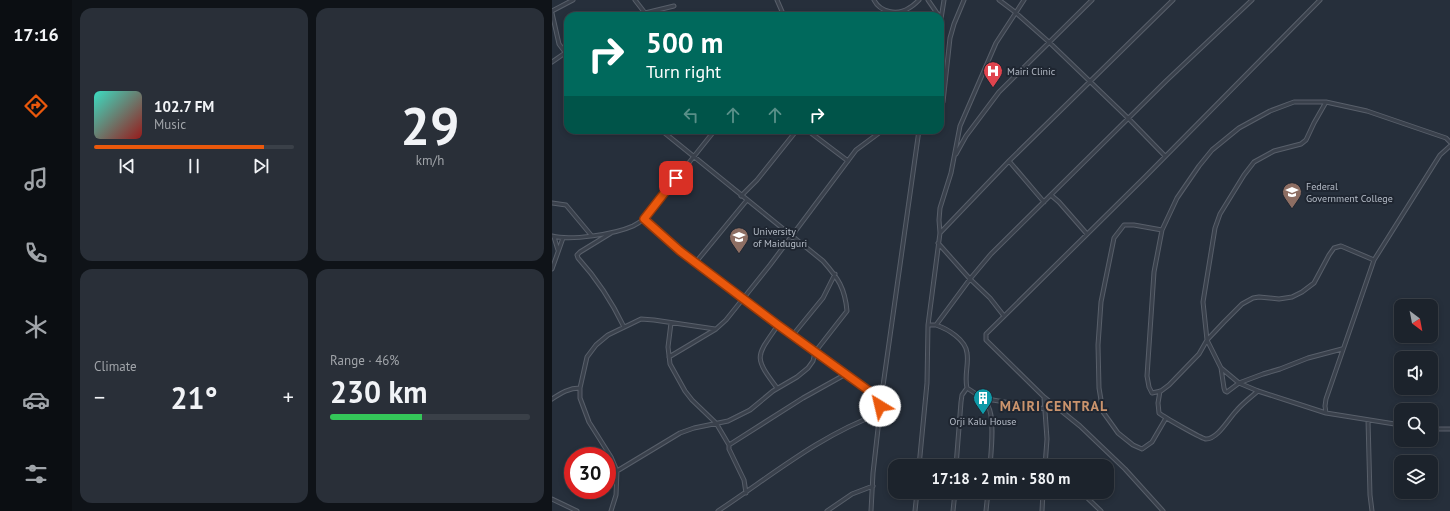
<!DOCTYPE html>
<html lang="en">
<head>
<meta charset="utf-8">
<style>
  :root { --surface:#1c232c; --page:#292f38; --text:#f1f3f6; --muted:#a0a4a9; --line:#3a4048; --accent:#ea580c }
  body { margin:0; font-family:"PT Sans",sans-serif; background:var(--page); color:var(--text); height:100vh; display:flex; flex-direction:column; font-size:15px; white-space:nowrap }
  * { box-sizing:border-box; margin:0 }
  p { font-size:13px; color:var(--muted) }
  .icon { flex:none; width:22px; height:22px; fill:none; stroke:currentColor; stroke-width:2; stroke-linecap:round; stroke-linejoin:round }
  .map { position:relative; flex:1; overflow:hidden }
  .sheet { display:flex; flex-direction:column; gap:8px; padding:8px; background:#0f1318; width:480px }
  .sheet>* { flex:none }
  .guide { position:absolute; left:12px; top:12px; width:380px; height:122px; border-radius:12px; box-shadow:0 2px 6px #0003,0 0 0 1px var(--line); background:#00695c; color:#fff; overflow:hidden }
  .needle { width:26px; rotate:148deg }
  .controls { position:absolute; left:842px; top:299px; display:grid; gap:8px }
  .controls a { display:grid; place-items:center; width:44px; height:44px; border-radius:8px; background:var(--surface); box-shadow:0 2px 6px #0003,0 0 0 1px var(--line); font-size:20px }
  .speed { position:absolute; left:12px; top:447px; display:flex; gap:8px; font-size:20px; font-weight:700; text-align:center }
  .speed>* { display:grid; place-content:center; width:52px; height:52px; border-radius:50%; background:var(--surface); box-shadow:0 2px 6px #0003,0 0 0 1px var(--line); line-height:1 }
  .speed .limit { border:6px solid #d22; background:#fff; color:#111 }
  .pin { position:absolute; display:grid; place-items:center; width:34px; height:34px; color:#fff; margin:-17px; border-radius:8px; box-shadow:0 2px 6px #0006 }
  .me { position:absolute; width:44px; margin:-22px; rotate:324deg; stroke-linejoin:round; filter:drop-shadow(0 0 3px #0008) }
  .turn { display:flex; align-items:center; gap:14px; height:84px; padding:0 16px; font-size:18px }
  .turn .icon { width:52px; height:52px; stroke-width:2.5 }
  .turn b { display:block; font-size:28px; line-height:34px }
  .lanes { display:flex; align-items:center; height:38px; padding:0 16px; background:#0003; justify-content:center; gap:20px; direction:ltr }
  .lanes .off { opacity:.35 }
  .big { font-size:30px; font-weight:600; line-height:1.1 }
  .sheet .card { flex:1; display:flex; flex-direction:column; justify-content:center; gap:6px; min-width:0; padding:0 14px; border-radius:12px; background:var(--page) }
  .sheet .dial { align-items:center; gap:0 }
  .dial b { font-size:52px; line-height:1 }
  .song { display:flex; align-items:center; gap:12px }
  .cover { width:48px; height:48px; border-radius:6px; background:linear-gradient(135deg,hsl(170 70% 55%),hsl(0 70% 35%)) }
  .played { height:4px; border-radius:2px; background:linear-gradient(90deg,var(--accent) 85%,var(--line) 85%) }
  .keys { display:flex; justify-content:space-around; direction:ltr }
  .heat { display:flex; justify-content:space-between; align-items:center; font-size:22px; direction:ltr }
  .charge { height:6px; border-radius:3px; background:linear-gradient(90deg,#34c759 46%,var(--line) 0) }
  .sheet .tiles { flex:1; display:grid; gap:8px; grid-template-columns:repeat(2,1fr) }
  .trip { position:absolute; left:336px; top:459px; width:226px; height:40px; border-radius:12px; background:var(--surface); box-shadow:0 2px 6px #0003,0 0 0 1px var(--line); font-weight:600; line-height:40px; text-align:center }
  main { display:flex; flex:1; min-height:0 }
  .menu { display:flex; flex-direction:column; width:72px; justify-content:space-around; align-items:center; background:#0b0e12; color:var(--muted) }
  .menu .icon { width:28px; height:28px }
  .menu .active { color:var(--accent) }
  .menu b { font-size:18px; color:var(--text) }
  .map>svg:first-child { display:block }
</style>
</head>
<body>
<main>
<nav class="menu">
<b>17:16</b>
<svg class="icon active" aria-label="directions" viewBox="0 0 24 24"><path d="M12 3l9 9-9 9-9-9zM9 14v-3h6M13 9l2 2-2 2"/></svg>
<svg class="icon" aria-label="music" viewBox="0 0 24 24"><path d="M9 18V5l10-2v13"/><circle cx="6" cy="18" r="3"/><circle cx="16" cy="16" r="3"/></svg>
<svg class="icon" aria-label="phone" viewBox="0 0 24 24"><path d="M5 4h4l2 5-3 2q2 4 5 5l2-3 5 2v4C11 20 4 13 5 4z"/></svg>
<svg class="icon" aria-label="climate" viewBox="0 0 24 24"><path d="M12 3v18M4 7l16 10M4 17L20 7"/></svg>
<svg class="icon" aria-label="car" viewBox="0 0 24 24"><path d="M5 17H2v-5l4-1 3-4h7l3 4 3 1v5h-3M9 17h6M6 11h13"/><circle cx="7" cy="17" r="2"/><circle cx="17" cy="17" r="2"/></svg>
<svg class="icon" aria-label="filters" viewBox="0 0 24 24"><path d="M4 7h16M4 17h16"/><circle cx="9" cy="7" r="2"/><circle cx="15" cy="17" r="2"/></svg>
</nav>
<section class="sheet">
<div class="tiles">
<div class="card">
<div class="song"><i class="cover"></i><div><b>102.7 FM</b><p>Music</p></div></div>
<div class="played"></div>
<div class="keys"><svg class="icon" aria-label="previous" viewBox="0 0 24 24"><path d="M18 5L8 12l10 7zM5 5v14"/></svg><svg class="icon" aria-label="pause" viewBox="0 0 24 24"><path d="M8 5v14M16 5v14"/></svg><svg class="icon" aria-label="next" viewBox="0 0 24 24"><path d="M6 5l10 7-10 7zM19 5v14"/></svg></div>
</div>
<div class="card dial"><b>29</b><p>km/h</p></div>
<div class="card"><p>Climate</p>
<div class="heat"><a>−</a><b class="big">21°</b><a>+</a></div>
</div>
<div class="card"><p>Range · 46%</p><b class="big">230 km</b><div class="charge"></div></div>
</div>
</section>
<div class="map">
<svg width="898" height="511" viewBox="0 0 898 511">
  <rect width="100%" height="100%" fill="#262f3b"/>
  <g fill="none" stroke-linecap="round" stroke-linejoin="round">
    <!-- minor casing -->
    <g stroke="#585f6a" stroke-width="5">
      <path id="minor" d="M83 0 93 13 122 6
        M225 0 232 16
        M322 0C328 12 345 16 357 8 361 6 364 3 367 0
        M376 0 387 16
        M447 0 463 12 498 43 577 119 613 156
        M0 11 21 0
        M0 13 7 44 16 56
        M388 25 392 0
        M0 62 13 53
        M391 102 398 38 402 24 412 0
        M774 102 762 123 754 140 749 144 722 151 702 162 692 175 668 214 663 228 651 302 655 340 669 368 687 383 706 391 774 413 849 425
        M255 130 296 161
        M404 154 414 136 447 92 540 0
        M457 161 492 202
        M189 196 205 180 245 130
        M500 196 507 202 535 234
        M0 203 14 205 39 235
        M92 219 128 251 226 325 320 393 327 402
        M610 230 582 225H572L562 238 549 302 546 345 547 388 551 412 566 433 581 445 590 449 600 442 614 418
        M59 233 28 252 25 255 26 258C46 280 59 300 72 327
        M388 233 457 161 621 0
        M0 236C19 241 63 234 81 226 85 224 88 222 92 219L163 130
        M2 237 6 250
        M386 243 418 279 438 298 452 316
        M822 260 789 246 782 248 777 255 762 283 750 292 740 297 727 299 707 297 701 298 690 304 672 322 655 340 647 354 617 385 609 391 600 393 597 387 595 376 602 272 610 230 625 198 647 166 660 150 687 128 718 111 742 102H774L815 111 894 138 898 142
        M144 262 195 200
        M0 269 11 238
        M119 323 116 347 118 364 133 391 140 400 164 423 177 445
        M376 325H384L418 279 439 254 614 81 700 0
        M384 325C396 329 414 340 415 353 417 365 412 375 415 388 423 393 431 398 436 406 443 417 439 453 438 466
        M240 336 271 298 283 274
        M117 357 164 329 174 320 218 265 304 150 331 130
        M669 368 672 388 673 391 675 392 687 383 711 374 728 369 756 358 790 349
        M225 388C201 356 204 357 226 325
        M608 391 606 403 607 413C612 417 650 439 654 439 666 439 677 418 685 410 691 403 699 397 706 391
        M492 397 495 439 493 466
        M429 398 494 409
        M0 399C9 393 17 388 28 388
        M774 413 773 406 774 399 822 260 888 155 898 146
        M816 420 818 495 820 511
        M879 429H898
        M367 466 375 383 376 325 388 233 387 220 388 208 399 173 408 126 444 43 472 0
        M404 466 409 402 410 395 415 388
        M65 471 128 433 142 428 176 421 198 410 221 391 245 377 256 368 261 361 263 352 295 311C293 288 286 278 271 261L109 130
        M529 492 549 511
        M194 493 192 480 177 449V445L251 398 294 374
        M0 499 25 511
        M59 511 64 495 65 471 59 457 37 422 28 398V388L35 357 44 345 56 335 89 319 102 320 163 329
        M166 511C219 476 268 435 327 414
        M275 511 300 494 321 486
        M319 511 321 473 328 411 327 402 330 393 367 130
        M363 511 365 492
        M401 511 403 492
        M434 511 436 492
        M490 511 491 492
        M611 511 573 469 528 426 492 397 434 340V334L593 177 768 0"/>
    </g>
    <!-- minor -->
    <use href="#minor" stroke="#3a414c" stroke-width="3"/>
  </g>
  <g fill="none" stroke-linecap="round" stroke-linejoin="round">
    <!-- route casing -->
    <g stroke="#983908" stroke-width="10">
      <path id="route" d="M124 178 92 219 128 251 226 325 320 393 327 402 328 406"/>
    </g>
    <!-- route -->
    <use href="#route" stroke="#ea580c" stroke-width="7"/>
  </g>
  <!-- icons -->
  <defs>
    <g id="hospital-pin" transform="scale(1)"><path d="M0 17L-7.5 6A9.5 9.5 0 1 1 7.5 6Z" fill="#e0444e" stroke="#1f2631"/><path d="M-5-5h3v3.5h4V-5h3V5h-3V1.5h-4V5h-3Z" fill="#fff"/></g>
    <g id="school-pin" transform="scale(1)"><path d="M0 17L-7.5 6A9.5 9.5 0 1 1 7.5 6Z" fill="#8d6e63" stroke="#1f2631"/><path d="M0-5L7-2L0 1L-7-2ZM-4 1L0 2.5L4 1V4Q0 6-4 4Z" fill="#fff"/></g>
    <g id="university-pin" transform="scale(1)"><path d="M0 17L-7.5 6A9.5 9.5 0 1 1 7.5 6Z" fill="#8d6e63" stroke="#1f2631"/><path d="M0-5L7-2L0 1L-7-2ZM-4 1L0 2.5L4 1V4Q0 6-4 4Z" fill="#fff"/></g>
    <g id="building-pin" transform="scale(1)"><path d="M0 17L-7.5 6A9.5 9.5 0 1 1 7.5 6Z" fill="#0f9aa8" stroke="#1f2631"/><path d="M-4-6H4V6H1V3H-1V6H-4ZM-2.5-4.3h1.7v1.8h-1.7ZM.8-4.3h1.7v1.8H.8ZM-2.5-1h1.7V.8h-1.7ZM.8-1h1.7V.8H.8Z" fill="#fff"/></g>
  </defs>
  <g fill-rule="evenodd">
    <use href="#hospital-pin" x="441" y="71"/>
    <use href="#school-pin" x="740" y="192"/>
    <use href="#university-pin" x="187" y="237"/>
    <use href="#building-pin" x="431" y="398"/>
  </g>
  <g text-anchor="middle" stroke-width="4" stroke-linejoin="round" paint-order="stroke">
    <!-- poi labels -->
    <g font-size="10" fill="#b5bcc7" stroke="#1f2631" text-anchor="start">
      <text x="455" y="75">Mairi Clinic</text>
      <text x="754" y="190">Federal<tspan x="754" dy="12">Government College</tspan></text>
      <text x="201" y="235">University<tspan x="201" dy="12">of Maiduguri</tspan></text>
      <text x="431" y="425" text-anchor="middle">Orji Kalu House</text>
    </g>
    <!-- district labels -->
    <g font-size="14" font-weight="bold" letter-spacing="1" fill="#cb946d" stroke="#1f2631">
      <text x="502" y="411">MAIRI CENTRAL</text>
    </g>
  </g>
</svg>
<div class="controls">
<a><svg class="needle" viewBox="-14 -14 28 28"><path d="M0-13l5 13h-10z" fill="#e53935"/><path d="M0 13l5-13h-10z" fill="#a0a4a9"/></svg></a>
<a><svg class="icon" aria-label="sound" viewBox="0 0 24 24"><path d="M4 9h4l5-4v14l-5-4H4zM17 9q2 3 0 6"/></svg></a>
<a><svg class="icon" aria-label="search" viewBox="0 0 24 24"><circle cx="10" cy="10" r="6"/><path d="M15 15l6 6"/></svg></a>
<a><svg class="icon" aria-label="layers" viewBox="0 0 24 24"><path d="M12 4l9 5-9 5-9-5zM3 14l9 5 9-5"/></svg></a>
</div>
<div class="speed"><div class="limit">30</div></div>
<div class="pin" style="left:124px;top:178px;background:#d93025"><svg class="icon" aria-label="arrive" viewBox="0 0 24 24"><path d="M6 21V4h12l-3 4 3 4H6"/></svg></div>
<svg class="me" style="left:328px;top:406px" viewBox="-20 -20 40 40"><circle r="19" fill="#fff"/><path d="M0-13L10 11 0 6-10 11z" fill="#ea580c"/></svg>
<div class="trip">17:18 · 2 min · 580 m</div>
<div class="guide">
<div class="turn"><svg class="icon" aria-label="right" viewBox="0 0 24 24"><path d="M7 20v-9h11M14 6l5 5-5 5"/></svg><div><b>500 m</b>Turn right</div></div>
<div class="lanes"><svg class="icon off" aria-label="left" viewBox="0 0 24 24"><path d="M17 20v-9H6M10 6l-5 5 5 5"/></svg><svg class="icon off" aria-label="ahead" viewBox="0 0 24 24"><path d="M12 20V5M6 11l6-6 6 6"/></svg><svg class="icon off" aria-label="ahead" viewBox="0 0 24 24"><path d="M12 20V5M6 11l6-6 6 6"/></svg><svg class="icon" aria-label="right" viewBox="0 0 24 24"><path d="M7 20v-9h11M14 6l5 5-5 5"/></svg></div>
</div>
</div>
</main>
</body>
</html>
